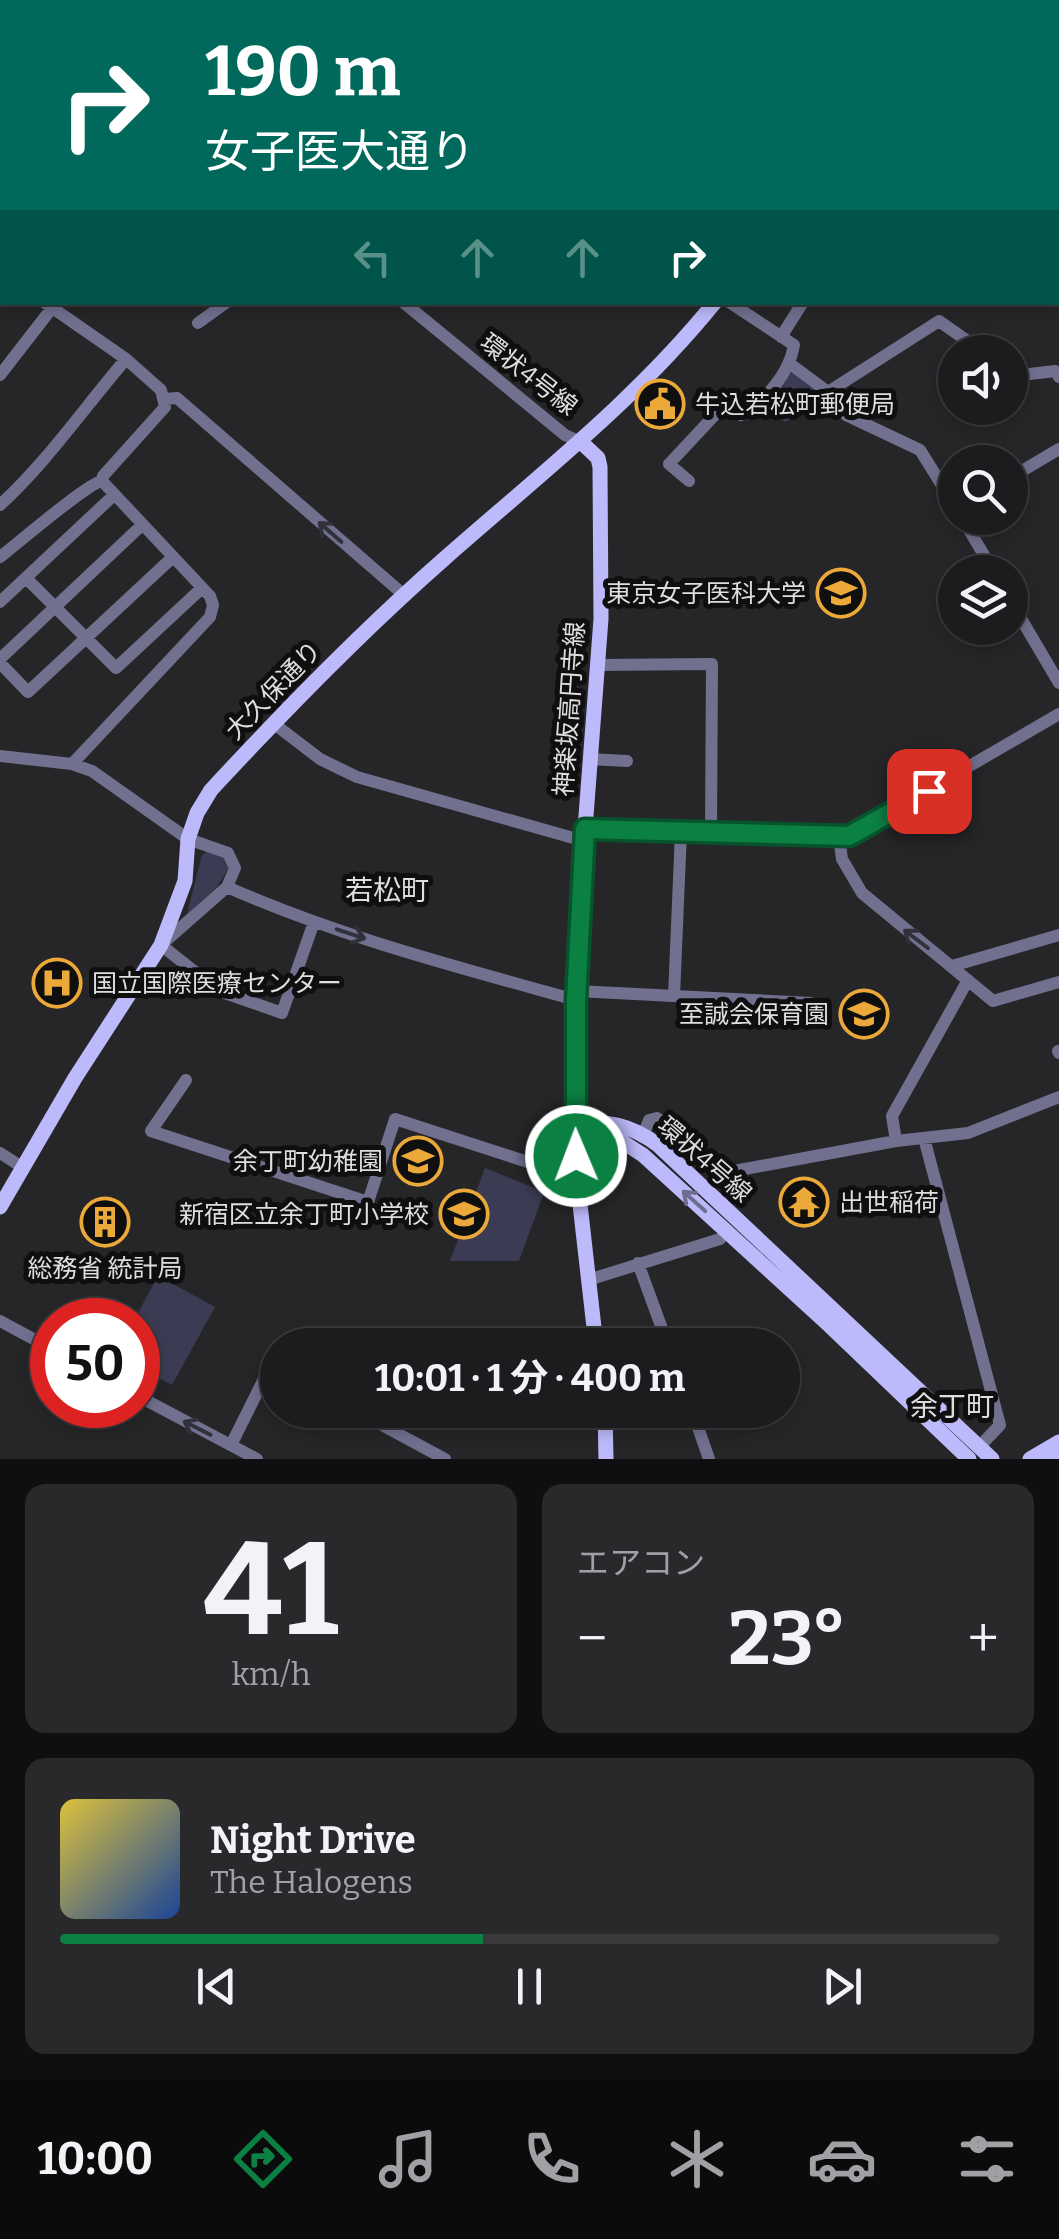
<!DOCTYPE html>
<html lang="ja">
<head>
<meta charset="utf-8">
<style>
  :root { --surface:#1c1c1f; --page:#29292c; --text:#f1f3f6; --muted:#a0a1a4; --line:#3a3a3d; --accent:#0b8043 }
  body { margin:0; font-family:Bitter,"Noto Sans JP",serif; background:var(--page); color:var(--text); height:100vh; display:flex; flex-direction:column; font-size:38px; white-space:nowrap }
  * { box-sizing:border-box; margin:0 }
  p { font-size:32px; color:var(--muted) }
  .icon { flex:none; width:55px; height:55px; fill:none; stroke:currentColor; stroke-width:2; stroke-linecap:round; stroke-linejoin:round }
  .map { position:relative; height:1459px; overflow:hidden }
  .sheet { display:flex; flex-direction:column; gap:25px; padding:25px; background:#0f0f11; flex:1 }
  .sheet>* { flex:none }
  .top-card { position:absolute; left:0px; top:0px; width:1060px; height:305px; box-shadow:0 5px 15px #0003,0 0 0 2px var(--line); background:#00695c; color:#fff; overflow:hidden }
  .controls { position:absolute; left:938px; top:335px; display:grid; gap:20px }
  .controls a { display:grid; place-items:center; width:90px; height:90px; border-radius:50%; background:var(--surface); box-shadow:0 5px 15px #0003,0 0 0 2px var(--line); font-size:50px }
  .speed { position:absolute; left:30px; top:1298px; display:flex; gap:20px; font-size:50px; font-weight:700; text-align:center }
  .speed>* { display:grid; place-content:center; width:130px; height:130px; border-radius:50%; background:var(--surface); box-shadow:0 5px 15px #0003,0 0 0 2px var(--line); line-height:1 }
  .speed .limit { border:15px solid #d22; background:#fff; color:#111 }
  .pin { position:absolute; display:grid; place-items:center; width:85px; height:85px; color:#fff; margin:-42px; border-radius:20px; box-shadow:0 5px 15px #0006 }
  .me { position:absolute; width:110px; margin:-55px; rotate:359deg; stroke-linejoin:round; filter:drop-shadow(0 0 8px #0008) }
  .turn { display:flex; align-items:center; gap:35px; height:210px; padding:0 40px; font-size:45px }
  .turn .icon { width:130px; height:130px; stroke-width:2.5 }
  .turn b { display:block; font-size:70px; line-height:85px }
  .lanes { display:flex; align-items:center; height:95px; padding:0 40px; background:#0003; justify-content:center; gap:50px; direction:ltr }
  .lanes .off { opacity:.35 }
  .big { font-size:75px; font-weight:700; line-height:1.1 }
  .sheet .widget { flex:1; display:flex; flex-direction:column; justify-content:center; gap:15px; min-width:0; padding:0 35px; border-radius:20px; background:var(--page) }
  .sheet .dial { align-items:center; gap:0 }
  .dial b { font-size:130px; line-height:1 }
  .song { display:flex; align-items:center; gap:30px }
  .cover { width:120px; height:120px; border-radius:15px; background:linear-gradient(135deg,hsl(50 70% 55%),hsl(220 70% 35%)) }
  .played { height:10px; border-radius:5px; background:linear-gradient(90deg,var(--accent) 45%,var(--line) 45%) }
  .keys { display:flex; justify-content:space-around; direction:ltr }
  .heat { display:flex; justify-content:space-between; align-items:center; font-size:55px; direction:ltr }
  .sheet .tiles { flex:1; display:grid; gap:25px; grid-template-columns:1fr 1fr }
  .widget:last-child { grid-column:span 2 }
  .trip { position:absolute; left:260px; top:1328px; width:540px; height:100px; border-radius:50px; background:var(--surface); box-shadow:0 5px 15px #0003,0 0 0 2px var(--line); font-weight:700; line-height:100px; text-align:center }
  .tab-bar { display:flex; height:160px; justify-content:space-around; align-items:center; background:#0b0b0c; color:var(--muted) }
  .tab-bar .icon { width:70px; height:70px }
  .tab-bar .on { color:var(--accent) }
  .tab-bar b { font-size:45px; color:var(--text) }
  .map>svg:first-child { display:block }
</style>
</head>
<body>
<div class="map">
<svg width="1059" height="1459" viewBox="0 0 1059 1459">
  <rect width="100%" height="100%" fill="#262629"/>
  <!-- green -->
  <path fill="#3c3b54" d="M793 372 827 397 785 422 766 406 785 375Z
    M208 851 226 859 229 867 217 887 187 914 202 855Z
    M485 1168 539 1190 543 1195 519 1261H450Z
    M158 1276 215 1307 172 1385 138 1367V1320H134Z"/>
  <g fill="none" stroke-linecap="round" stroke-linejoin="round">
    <!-- minor -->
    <path stroke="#71708f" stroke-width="12" d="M24 0 25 2
      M118 0 119 2
      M644 0 647 2
      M280 2 286 0
      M614 2 616 0
      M865 2 866 0
      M949 2V0
      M0 100 2 99
      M0 281 2 278
      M44 302 126 359 161 390 165 407 103 476 102 481 210 596 213 605 210 617 72 764
      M403 302 565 435 581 442
      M198 323 227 302
      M781 337 803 302
      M789 363 828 392 846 415 920 450 955 506
      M1010 373 1013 376 1055 371 1059 377
      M0 375 52 308
      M828 392 939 321 983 352
      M165 399 177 398 404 595
      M1010 478 1059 449
      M689 481 669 464 726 403 741 415C766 399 789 375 794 345L729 302
      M0 505C47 462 84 408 126 359
      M962 518 994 572
      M0 557C18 543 88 483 102 481
      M27 579 116 668 202 588
      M1010 600 1059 683
      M0 602 114 495
      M0 659 142 525
      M0 663 28 692 173 557
      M598 665 712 664 711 833
      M273 723 320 759 357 777 584 841
      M0 756 72 764 92 771 188 839 228 853 235 868 227 887 161 945 219 991 282 1013 314 922
      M589 759 627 761
      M585 829 849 836 1059 714
      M839 837 842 859 862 893 993 1001 1059 982
      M227 887C340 937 458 967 576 1000
      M952 966 1059 935
      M577 991 810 1003
      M674 996 681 832
      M1058 1051 1059 1053
      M186 1080 151 1131 368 1202 395 1119 577 1178
      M643 1136 649 1120 657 1118 718 1174 896 1141 968 1133 1059 1097
      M924 1138 1000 1425 980 1446
      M896 1141 892 1116 968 980
      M0 1153 22 1167
      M638 1263 668 1345
      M588 1280 720 1239 728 1231
      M0 1321 52 1349
      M138 1396 257 1459
      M354 1410 445 1459
      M692 1410 709 1459
      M231 1445 271 1365 278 1369"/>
    <!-- major -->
    <path stroke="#bcbafa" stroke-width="15" d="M903 2 905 0
      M581 442 598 458 600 467 601 619 585 829 575 1045 577 1178 596 1345
      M575 1128C603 1116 634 1127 658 1145L992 1459
      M575 1128 621 1141 643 1155 830 1326 969 1459
      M0 1207 75 1078 161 945 185 881 188 839 197 813 211 790C285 710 362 631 444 559 538 476 636 400 715 302
      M605 1410 606 1459
      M1030 1459 1059 1442
      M1051 1459 1059 1454"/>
  </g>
  <!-- one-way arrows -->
  <defs><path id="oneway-shaft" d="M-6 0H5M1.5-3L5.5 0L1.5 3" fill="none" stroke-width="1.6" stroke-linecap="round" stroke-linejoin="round" transform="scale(2.5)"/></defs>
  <g stroke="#31313c">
    <use href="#oneway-shaft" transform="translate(330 532) rotate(-139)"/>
    <use href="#oneway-shaft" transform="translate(351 934) rotate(18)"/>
    <use href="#oneway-shaft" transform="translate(916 939) rotate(-143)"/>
    <use href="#oneway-shaft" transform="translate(197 1428) rotate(-153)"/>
  </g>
  <use stroke="#6e6d91" href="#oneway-shaft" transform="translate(694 1201) rotate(-138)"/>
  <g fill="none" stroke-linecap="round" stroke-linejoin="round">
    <!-- route casing -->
    <g stroke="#07532c" stroke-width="25">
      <path id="route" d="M576 1156V1000L585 829 849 836 929 791"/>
    </g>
    <!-- route -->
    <use href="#route" stroke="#0b8043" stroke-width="18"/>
  </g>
  <!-- icons -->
  <defs>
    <g id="civic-ring" transform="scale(2.5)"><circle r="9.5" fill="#0f0f10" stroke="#eba93a" stroke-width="1.5"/><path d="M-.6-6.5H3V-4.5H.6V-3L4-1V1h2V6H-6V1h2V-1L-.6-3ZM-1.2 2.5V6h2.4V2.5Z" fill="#eba93a"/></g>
    <g id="university-ring" transform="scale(2.5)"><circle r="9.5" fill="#0f0f10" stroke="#eba93a" stroke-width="1.5"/><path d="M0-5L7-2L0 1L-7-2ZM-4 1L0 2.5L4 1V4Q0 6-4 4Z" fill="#eba93a"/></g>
    <g id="hospital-ring" transform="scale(2.5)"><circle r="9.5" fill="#0f0f10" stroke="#eba93a" stroke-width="1.5"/><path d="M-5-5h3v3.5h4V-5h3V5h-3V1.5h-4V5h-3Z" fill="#eba93a"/></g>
    <g id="school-ring" transform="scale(2.5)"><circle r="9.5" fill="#0f0f10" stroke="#eba93a" stroke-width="1.5"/><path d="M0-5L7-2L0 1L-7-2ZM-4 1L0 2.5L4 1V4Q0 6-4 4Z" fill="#eba93a"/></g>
    <g id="temple-ring" transform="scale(2.5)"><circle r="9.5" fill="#0f0f10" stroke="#eba93a" stroke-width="1.5"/><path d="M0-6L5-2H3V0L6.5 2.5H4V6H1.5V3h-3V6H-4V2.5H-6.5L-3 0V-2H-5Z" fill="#eba93a"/></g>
    <g id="building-ring" transform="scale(2.5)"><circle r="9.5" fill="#0f0f10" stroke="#eba93a" stroke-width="1.5"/><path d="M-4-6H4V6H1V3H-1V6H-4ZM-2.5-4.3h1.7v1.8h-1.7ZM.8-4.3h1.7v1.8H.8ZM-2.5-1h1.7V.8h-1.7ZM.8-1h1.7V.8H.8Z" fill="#eba93a"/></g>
  </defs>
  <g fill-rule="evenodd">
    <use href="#civic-ring" x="660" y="404"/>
    <use href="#university-ring" x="841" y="593"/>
    <use href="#hospital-ring" x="57" y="983"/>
    <use href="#school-ring" x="864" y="1014"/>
    <use href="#school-ring" x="418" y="1161"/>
    <use href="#temple-ring" x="804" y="1202"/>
    <use href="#school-ring" x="464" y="1214"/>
    <use href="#building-ring" x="105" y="1222"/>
  </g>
  <g text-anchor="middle" stroke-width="10" stroke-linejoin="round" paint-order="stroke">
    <!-- street labels -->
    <g font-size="25" fill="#dedee1" stroke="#0f0f10">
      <text transform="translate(529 374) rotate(38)" y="9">環状4号線</text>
      <text transform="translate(273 690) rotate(-46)" y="9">大久保通り</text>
      <text transform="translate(569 709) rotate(-86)" y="9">神楽坂高円寺線</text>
      <text transform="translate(705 1159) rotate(41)" y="9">環状4号線</text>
    </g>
    <!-- poi labels -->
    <g font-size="25" fill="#dedee1" stroke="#0f0f10" text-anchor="end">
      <text x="695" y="413" text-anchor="start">牛込若松町郵便局</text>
      <text x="806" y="602">東京女子医科大学</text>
      <text x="92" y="992" text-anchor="start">国立国際医療センター</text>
      <text x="829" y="1023">至誠会保育園</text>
      <text x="383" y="1170">余丁町幼稚園</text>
      <text x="839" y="1211" text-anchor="start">出世稲荷</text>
      <text x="429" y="1223">新宿区立余丁町小学校</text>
      <text x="105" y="1277" text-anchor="middle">総務省 統計局</text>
    </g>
    <!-- neighbourhood labels -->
    <g font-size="28" fill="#dedee1" stroke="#0f0f10">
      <text x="387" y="900">若松町</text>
      <text x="952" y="1416">余丁町</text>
    </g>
  </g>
</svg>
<div class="controls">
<a><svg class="icon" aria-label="sound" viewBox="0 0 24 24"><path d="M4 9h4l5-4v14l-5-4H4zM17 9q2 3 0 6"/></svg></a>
<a><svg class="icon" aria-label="search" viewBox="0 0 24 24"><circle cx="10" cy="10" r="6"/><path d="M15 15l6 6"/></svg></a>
<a><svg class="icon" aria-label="layers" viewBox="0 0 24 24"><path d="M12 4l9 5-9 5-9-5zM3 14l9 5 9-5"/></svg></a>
</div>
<div class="speed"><div class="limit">50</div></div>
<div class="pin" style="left:929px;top:791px;background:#d93025"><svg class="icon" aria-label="arrive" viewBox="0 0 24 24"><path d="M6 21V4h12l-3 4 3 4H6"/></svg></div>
<svg class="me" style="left:576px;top:1156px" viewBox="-20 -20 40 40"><circle r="17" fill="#0b8043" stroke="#fff" stroke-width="3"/><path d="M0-11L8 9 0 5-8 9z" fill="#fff"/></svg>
<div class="trip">10:01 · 1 分 · 400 m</div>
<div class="top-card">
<div class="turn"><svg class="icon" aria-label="right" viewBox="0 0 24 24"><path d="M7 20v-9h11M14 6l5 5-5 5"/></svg><div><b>190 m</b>女子医大通り</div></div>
<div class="lanes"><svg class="icon off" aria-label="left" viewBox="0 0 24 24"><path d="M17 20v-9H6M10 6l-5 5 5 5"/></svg><svg class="icon off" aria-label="ahead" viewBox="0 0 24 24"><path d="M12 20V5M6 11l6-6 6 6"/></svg><svg class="icon off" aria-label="ahead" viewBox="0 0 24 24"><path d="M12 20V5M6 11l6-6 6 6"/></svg><svg class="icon" aria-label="right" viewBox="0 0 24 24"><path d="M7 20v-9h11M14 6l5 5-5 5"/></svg></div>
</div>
</div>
<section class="sheet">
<div class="tiles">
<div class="widget dial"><b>41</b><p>km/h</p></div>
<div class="widget"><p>エアコン</p>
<div class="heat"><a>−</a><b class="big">23°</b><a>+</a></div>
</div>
<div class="widget">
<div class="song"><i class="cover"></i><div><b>Night Drive</b><p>The Halogens</p></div></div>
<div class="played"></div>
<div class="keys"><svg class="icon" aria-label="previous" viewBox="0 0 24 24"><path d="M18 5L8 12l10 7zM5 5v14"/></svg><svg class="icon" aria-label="pause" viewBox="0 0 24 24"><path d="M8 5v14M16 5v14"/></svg><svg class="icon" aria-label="next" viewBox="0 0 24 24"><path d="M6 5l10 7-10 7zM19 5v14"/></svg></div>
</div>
</div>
</section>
<nav class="tab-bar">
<b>10:00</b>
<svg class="icon on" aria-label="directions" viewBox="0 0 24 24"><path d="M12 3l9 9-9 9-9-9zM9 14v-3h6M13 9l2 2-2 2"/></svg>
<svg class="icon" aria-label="music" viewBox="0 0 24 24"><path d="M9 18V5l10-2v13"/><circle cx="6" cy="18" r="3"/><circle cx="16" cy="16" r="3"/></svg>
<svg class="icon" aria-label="phone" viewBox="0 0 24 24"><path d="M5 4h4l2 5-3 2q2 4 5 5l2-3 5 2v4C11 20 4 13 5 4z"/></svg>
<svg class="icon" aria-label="climate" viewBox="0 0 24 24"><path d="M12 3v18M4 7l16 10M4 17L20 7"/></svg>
<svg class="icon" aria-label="car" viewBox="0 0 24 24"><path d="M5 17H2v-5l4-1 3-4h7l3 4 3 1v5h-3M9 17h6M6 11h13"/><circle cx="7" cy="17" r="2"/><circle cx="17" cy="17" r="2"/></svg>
<svg class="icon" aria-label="filters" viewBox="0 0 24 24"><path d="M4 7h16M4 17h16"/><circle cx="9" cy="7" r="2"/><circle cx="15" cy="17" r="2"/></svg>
</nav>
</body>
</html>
